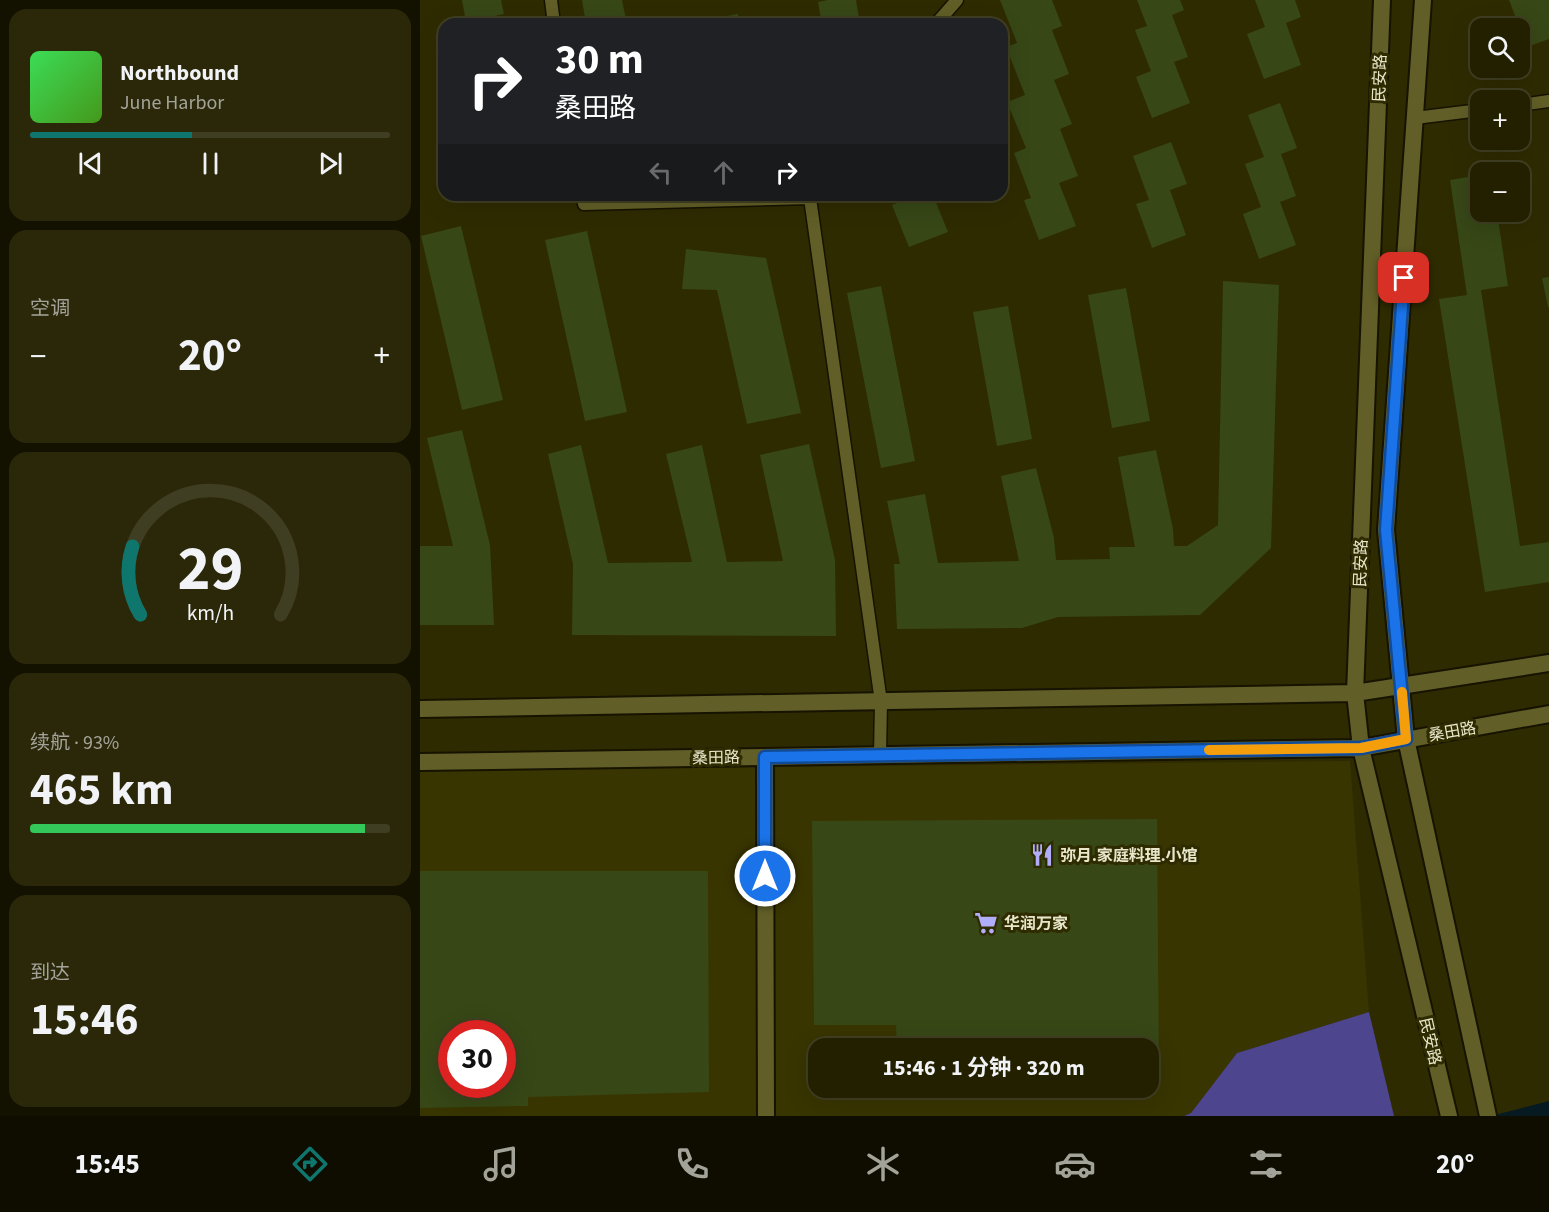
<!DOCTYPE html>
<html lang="zh">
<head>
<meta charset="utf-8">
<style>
  :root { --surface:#232000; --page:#2b280a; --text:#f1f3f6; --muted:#a3a399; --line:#403e22; --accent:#0f766e }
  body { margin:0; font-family:"Source Sans 3","Noto Sans SC",sans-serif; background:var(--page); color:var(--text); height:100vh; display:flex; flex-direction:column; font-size:22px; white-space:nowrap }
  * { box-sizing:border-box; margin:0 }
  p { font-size:20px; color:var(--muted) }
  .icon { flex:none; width:33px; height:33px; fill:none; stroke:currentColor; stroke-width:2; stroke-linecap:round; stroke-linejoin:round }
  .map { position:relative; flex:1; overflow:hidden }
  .drawer { display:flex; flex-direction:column; gap:9px; padding:9px; background:#131200; width:420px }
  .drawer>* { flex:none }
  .top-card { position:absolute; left:18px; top:18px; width:570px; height:183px; border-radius:18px; box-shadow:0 6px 24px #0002,0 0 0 2px var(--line); background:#202124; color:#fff; overflow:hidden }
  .fabs { position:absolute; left:1050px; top:18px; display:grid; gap:12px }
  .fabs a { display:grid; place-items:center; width:60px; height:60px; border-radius:12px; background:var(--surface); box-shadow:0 6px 24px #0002,0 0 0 2px var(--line); font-size:30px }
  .speed { position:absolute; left:18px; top:1020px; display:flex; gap:12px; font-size:30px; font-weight:700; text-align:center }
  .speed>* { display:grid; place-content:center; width:78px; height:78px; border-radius:50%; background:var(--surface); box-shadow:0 6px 24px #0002,0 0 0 2px var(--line); line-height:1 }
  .speed .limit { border:9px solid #d22; background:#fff; color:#111 }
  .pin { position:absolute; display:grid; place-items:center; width:51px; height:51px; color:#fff; margin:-26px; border-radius:12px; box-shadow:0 3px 9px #0006 }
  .me { position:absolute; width:66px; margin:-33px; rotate:0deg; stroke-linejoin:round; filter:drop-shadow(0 0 4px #0008) }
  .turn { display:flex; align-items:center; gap:21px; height:126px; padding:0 18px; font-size:27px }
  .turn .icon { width:78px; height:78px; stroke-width:2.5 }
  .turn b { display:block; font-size:42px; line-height:51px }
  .lanes { display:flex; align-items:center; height:57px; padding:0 18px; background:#0003; justify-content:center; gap:30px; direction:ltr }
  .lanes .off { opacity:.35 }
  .big { font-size:45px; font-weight:700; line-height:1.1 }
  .drawer .widget { flex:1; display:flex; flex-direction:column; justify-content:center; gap:9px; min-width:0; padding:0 21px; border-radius:18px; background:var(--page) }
  .drawer .dial { align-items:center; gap:0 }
  .dial svg { height:156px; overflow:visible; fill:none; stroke:var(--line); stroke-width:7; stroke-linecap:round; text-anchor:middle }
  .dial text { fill:var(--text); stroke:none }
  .song { display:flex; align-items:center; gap:18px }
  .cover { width:72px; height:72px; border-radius:9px; background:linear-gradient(135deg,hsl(130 70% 55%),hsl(100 70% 35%)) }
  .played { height:6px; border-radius:3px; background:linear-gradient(90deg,var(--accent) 45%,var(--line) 45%) }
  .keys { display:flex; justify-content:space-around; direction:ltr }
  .heat { display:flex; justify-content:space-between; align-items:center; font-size:33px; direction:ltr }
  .charge { height:9px; border-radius:4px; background:linear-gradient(90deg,#34c759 93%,var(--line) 0) }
  .trip { position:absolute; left:388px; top:1038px; width:351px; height:60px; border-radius:18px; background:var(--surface); box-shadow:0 6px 24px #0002,0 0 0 2px var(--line); font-weight:700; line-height:60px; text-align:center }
  .dock { display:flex; height:96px; justify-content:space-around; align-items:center; background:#0e0d00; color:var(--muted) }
  .dock .icon { width:42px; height:42px }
  .dock .selected { color:var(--accent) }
  .dock b { font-size:27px; color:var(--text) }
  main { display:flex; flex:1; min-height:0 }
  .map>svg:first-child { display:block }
</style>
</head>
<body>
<main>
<section class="drawer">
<div class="widget">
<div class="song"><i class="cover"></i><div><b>Northbound</b><p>June Harbor</p></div></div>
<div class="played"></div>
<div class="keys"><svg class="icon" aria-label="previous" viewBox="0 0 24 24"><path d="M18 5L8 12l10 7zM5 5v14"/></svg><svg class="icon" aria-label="pause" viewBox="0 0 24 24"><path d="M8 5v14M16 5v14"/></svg><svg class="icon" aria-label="next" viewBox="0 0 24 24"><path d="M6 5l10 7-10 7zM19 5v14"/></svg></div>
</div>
<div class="widget"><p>空调</p>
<div class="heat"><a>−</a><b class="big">20°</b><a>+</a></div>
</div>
<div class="widget dial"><svg viewBox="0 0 100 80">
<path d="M14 69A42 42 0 1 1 86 69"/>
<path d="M14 69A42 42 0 0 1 10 34" stroke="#0f766e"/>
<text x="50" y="56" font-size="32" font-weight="700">29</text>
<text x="50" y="72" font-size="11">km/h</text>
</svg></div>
<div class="widget"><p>续航 · 93%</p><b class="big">465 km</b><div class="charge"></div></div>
<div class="widget"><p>到达</p><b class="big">15:46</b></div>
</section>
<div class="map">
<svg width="1129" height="1116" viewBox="0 0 1129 1116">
  <rect width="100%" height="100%" fill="#2f2b00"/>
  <!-- built -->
  <path fill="#393500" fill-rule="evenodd" d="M930 761 949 1012 817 1053 771 1113 763 1116H0V771ZM32 1034H82V1084H32ZM399 1048H729V1088H399Z"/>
  <!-- green -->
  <path fill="#4d458d" d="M949 1012 974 1116H764L771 1113 817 1053Z"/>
  <!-- water -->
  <path fill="#061a21" d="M1129 1101V1116H1071Z"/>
  <!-- building -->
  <path fill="#374716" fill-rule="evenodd" d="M42 0H81L84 14 46 22Z
    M162 0H202L207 24H166Z
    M408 0H436L440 24H402L398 2Z
    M580 0H632L642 26 632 30 649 74 634 80 652 124 640 129 658 176 639 183 656 226 619 240 604 200 611 198 594 153 606 148 587 102 605 95 586 47 597 43Z
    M717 0H760L764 10 752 15 768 57 754 62 770 103 732 118 716 77 731 71 715 30 727 26Z
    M835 0H875L881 17 866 23 881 65 844 79 827 34 845 27Z
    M1089 0H1129V39L1107 47Z
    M318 14 320 24H277L276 22Z
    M860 103 877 148 861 154 876 196 860 202 876 245 839 259 823 214 841 207 825 164 844 157 828 115Z
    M751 142 767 184 750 190 766 235 732 248 716 204 729 200 713 156Z
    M1060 175V212H1077L1088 286 1061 290 1100 546 1129 542V582L1065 592 1019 299 1047 295 1030 180Z
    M483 195H513L528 232 489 247 472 205 485 200Z
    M41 226 83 400 42 410 1 236Z
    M167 231 207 412 165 421 125 240Z
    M266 249 346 258 381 413 327 424 297 290 262 289Z
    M1129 277V307H1128L1122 278Z
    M803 281 859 285 851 548 780 615 638 617 602 628 477 629 474 564H480L467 501 505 494 518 563 599 561 581 476 616 468 634 538 636 560 690 559 689 547H715L698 457 736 450 753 529 754 546H767L798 525Z
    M461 286 495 461 461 468 427 293Z
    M706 288 730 421 692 428 668 295Z
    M588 306 612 439 577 446 553 312Z
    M42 430 70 545 74 625H0V546H33L7 438Z
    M389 444 415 560 416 636 152 635 153 564 128 454 161 445 188 563 272 562 246 454 282 445 307 562 363 561 340 455Z
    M737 819 739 1074H729V1048H477L476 1025H394L392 821Z
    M0 871H288L289 1092 108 1097V1106L0 1108ZM32 1034H82V1084H32Z"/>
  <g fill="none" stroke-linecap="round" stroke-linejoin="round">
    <!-- service casing -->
    <g stroke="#161300" stroke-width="15">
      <path id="service" d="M131 0 134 24
        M516 24 537 0
        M1100 105 1129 101
        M995 118 1060 110
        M162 195 164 204 390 198
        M392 195 390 198 461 702 460 755"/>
    </g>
    <!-- minor casing -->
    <g stroke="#161300" stroke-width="20">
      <path id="minor" d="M345 757 346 1116"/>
    </g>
    <!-- secondary casing -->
    <g stroke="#161300" stroke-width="20">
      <path id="secondary" d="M962 0 935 693 941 748 1029 1116
        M1003 0 966 530 986 739 1068 1116
        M0 709 935 693 1129 663
        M0 762 941 748 1129 714"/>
    </g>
    <!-- service -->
    <use href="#service" stroke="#615e27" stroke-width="12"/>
    <!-- minor -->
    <use href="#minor" stroke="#615e27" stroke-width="16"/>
    <!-- secondary -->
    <use href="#secondary" stroke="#615e27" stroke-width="16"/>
  </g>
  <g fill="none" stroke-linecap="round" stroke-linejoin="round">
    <!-- route casing -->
    <g stroke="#114b97" stroke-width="15">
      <path id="route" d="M345 876V757L941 748 986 739 966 530 984 278"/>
    </g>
    <!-- route -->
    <use href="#route" stroke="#1a73e8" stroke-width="10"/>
    <!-- slow -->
    <path stroke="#f59e0b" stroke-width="10" d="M789 750 941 748 986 739 982 692"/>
  </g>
  <!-- icons -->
  <defs>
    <g id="restaurant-bare" transform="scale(1.8)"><path d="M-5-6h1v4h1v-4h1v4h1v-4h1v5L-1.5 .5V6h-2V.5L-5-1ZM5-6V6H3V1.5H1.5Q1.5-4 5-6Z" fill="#b0adfa" stroke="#2f2b00" stroke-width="2.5" paint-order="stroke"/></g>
    <g id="supermarket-bare" transform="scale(1.8)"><path d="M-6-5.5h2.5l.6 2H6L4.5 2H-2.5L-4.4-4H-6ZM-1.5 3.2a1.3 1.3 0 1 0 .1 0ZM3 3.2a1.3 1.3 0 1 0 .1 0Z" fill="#b0adfa" stroke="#2f2b00" stroke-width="2.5" paint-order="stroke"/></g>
  </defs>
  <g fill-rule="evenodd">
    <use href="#restaurant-bare" x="622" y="855"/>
    <use href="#supermarket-bare" x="566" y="923"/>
  </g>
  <g text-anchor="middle" stroke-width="6" stroke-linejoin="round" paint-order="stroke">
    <!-- street labels -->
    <g font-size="16" fill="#e8e7cb" stroke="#2f2b00">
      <text transform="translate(959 78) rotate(-88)" y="6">民安路</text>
      <text transform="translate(940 563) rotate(-88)" y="6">民安路</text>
      <text transform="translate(1032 731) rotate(-10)" y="6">桑田路</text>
      <text transform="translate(296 757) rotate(-1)" y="6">桑田路</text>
      <text transform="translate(1011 1041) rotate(77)" y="6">民安路</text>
    </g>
    <!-- poi labels -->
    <g font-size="16" font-weight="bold" fill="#e8e7cb" stroke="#2f2b00" text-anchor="start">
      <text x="640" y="861">弥月.家庭料理.小馆</text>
      <text x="584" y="929">华润万家</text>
    </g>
  </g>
</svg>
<div class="fabs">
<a><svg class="icon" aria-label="search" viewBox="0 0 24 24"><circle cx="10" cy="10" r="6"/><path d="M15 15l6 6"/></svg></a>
<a>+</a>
<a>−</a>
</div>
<div class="speed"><div class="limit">30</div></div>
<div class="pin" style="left:984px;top:278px;background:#d93025"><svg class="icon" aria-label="arrive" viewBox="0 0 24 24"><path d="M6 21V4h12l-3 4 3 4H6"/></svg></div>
<svg class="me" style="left:345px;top:876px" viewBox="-20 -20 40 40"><circle r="17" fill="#1a73e8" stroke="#fff" stroke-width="3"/><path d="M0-11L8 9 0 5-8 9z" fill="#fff"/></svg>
<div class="trip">15:46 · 1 分钟 · 320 m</div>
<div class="top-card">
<div class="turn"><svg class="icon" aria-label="right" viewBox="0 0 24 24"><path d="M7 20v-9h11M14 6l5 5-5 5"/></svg><div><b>30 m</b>桑田路</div></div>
<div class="lanes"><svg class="icon off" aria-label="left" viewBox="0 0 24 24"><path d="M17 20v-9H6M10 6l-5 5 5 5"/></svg><svg class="icon off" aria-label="ahead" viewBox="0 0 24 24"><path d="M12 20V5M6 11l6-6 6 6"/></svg><svg class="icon" aria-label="right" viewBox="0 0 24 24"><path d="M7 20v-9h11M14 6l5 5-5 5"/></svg></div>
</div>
</div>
</main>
<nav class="dock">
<b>15:45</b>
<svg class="icon selected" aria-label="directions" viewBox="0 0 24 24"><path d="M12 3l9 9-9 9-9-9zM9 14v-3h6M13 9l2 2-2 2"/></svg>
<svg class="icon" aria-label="music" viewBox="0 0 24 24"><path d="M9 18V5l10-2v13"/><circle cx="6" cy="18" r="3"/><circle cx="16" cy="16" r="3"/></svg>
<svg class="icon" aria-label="phone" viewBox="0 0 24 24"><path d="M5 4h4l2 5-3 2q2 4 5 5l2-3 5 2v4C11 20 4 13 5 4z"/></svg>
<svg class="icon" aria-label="climate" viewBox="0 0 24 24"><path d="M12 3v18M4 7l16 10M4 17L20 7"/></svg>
<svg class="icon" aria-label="car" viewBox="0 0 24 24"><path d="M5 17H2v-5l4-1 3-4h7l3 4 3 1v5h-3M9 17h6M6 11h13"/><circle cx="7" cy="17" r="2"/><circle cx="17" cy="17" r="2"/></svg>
<svg class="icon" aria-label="filters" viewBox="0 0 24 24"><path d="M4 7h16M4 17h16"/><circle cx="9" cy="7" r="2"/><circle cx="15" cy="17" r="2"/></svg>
<b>20°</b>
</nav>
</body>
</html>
